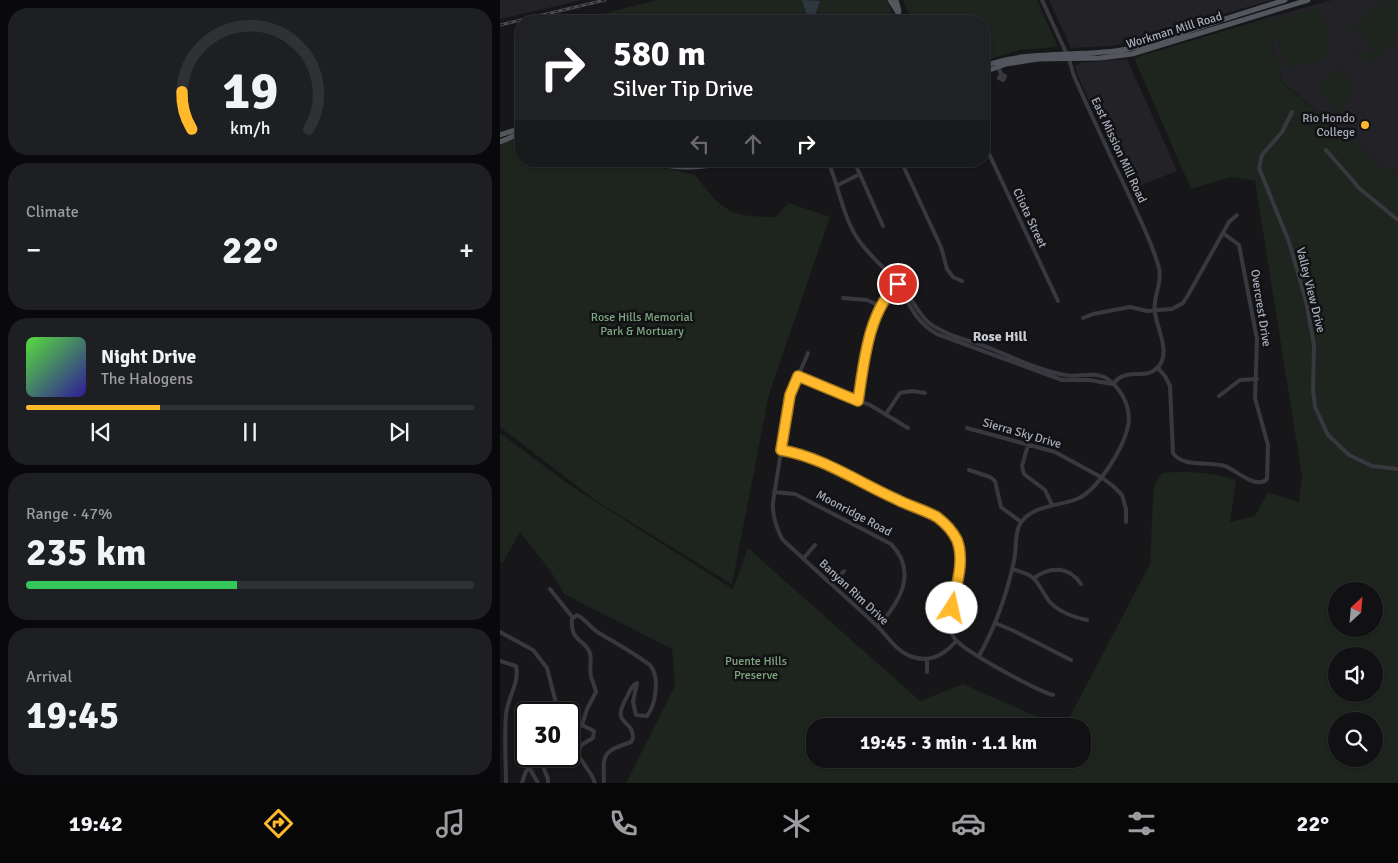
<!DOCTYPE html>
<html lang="en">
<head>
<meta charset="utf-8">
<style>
  :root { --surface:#111114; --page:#1e1f22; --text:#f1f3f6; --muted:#9c9da0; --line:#303134; --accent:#ffb92a }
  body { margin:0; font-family:Signika,sans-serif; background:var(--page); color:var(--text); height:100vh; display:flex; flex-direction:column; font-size:19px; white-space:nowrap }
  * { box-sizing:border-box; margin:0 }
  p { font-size:16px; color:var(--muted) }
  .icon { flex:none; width:28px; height:28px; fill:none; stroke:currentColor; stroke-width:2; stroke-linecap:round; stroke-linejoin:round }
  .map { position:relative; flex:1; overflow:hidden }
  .sheet { display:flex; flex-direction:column; gap:8px; padding:8px; background:#09090b; width:500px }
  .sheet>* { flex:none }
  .banner { position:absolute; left:15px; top:15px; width:475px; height:152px; border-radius:20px; box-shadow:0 1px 4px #0004,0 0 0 1px var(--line); background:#202124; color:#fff; overflow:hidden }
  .needle { width:32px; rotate:26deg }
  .tools { position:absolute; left:828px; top:582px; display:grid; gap:10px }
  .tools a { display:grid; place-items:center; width:55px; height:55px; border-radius:50%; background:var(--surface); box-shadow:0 1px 4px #0004,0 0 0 1px var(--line); font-size:25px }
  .speed { position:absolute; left:15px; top:702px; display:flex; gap:10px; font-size:25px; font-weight:700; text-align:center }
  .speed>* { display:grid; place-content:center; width:65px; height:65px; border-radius:50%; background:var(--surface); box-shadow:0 1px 4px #0004,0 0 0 1px var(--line); line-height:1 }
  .speed .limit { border:2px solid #111; border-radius:8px; background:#fff; color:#111 }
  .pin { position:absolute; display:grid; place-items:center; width:42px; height:42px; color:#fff; margin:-21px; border:2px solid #fff; border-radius:50%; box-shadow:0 1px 5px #0007 }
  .me { position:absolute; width:55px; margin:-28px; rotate:10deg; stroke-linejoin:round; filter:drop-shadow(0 0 4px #0008) }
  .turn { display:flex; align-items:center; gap:18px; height:105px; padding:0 15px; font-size:22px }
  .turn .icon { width:65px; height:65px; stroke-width:2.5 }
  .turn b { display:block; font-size:35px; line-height:42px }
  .lanes { display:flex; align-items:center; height:48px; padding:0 15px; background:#0003; justify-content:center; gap:25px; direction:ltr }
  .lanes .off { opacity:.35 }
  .big { font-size:38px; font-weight:700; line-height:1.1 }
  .sheet .tile { flex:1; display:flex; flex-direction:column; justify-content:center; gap:8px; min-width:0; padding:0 18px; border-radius:20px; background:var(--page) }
  .sheet .dial { align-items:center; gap:0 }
  .dial svg { height:130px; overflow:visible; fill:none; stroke:var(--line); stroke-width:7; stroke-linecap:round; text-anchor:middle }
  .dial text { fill:var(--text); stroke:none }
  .song { display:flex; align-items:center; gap:15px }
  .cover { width:60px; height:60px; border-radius:8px; background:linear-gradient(135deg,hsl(110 70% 55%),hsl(250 70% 35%)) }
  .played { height:5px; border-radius:2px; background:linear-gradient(90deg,var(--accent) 30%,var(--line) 30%) }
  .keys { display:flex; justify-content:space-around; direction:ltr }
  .heat { display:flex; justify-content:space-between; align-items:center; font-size:28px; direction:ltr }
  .charge { height:8px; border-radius:4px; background:linear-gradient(90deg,#34c759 47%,var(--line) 0) }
  .trip { position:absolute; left:306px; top:718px; width:285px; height:50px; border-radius:20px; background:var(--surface); box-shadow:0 1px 4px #0004,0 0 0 1px var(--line); font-weight:700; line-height:50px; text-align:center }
  .menu { display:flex; height:80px; justify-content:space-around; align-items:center; background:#070708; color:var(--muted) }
  .menu .icon { width:35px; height:35px }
  .menu .active { color:var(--accent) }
  .menu b { font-size:22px; color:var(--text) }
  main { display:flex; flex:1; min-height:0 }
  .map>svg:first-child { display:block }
</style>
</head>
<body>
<main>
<section class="sheet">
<div class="tile dial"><svg viewBox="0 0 100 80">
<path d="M14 69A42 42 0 1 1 86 69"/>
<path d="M14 69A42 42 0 0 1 8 46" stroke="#ffb92a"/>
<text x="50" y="56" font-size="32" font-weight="700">19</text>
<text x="50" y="72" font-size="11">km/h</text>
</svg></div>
<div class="tile"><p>Climate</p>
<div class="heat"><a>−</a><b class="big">22°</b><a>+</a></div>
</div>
<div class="tile">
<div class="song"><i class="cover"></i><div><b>Night Drive</b><p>The Halogens</p></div></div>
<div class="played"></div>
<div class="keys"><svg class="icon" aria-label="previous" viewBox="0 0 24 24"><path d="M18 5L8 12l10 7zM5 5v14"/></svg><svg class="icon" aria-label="pause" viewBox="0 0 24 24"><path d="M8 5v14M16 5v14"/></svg><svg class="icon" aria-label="next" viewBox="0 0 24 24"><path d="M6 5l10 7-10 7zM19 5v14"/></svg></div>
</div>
<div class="tile"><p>Range · 47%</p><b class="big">235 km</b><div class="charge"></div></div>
<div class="tile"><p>Arrival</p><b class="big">19:45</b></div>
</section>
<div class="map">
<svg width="898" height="783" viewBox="0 0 898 783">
  <rect width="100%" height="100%" fill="#17171a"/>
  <!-- built -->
  <path fill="#232327" d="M0 0H82L0 19Z
    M549 0H772L613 46 571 48Z
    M832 0H898V170L883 168 783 82 767 18Z
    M627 59 677 171 631 189 578 76 575 66 580 63Z"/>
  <!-- green -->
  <path fill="#1d251e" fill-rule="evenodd" d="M157 0H387L396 21H75Z
    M403 0H537L558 47 519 50 484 61V21H412Z
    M884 0H891C882 7 859 21 854 31 852 35 852 42 855 46 866 66 887 43 898 35V40L869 63 866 60 868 58C860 56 853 53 850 44 843 24 872 10 884 0Z
    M892 0H898V33L876 51 858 28Z
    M820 9 831 42 822 59 788 69 771 25 774 21Z
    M767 18 783 83 883 168 898 170V783H126L175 686 172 649 64 594C53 571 35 552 20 532L2 564 0 560V433L71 486 233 589 248 548 420 701 463 684 558 726H315V759H582V726H565L650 564 653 498 655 483 662 473C690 471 709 472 736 480L730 522 755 516 768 492 799 502 802 476 755 181 731 177 691 189 634 58ZM836 591H874V629H836ZM836 656H874V694H836ZM836 721H874V759H836Z
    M841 67C854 81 854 101 838 113L817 90 818 86Z
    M21 137V161H134L195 175C223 212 230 217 276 217L288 203 330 217 269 394 232 584 98 502 0 427V146L7 141Z"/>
  <!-- water -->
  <path fill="#2c373f" d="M302 0 320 1 315 15V21H309Z"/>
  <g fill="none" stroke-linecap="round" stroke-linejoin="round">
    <!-- minor -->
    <path stroke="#38393f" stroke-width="4" d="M542 0 569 59 574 76C591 115 609 153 627 191 638 215 652 242 659 268 663 283 652 298 655 313 657 329 672 354 657 368 648 378 632 371 621 377 618 378 615 382 613 384
      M498 67 501 74 499 78 503 80 505 76 501 74
      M792 112 782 132 762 155 759 168 789 242 806 301 814 345 813 391 815 407 828 435 849 455 872 466 898 469
      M484 143 558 301
      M826 150 860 189 898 220
      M328 161C339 187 343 219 360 242 373 260 392 274 406 292 413 301 419 314 428 322 444 335 468 340 487 347 512 357 538 370 565 375 579 378 596 370 609 380 624 392 633 412 627 430 622 450 597 491 577 499 559 506 535 505 522 521 514 531 517 549 514 561 507 594 495 627 479 656
      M354 161 383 226
      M401 161 441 247 447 269 453 277 462 281
      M338 185 360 174
      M400 288C412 309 416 322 437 334L562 380H589L613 384
      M343 298 367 300 380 306
      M583 318 593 314 630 307 647 311 672 309 683 303 688 295 729 222 737 215
      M308 353 290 395 273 502C272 516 276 527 282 539 313 568 345 596 376 625 388 636 396 652 413 657 431 663 445 654 456 641
      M658 368 665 376 670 386 673 453C683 468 709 461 725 466 736 470 756 490 767 479L768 445 755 398 757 339 739 245 723 233
      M298 376 370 405 408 428
      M719 396 740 380 757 379
      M358 401C364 363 368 311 398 284
      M386 414 400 393 412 391 425 393
      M467 428 555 452 601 477 613 486 622 495 626 509V522
      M528 445 522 466 524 474 545 490 552 505
      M281 450C322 457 358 481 395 499 409 506 424 509 437 517 445 522 453 531 456 540 468 565 452 595 450 621 450 628 451 634 455 639 465 652 536 690 553 695
      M469 470 490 477 495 481 501 507 521 522
      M274 492 295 494 391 544C418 572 400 602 378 626
      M303 559 315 545
      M512 569C540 577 534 580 549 601 557 611 575 618 587 620
      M534 578C550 566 569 566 581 584
      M332 584 344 571
      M50 589 73 618
      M495 623 512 630 571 660
      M0 632 33 650 47 668 57 707 55 714
      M0 661 16 666C20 683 7 698 6 715 4 738 6 761 6 783
      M427 672V659
      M82 725 87 709 96 692C95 687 93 682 91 677 89 669 92 660 90 653 85 639 70 642 72 619L77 615C86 619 90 628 99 633 116 643 134 653 150 665 160 677 156 704 147 716L136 715 133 702 137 683C132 685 130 690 128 695 109 727 133 717 133 738L131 742C102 752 103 753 104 783
      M69 730 82 725 94 731 93 738 81 745 78 755 92 776 95 783
      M42 756 40 759 48 779V783
      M30 769 38 783
      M22 783 26 771 40 759"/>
    <!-- major -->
    <path stroke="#54565e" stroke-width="5" d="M390 0 403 21
      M396 0 399 11
      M484 66C531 49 579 58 628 49 653 44 677 35 701 27 729 17 757 9 785 0
      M484 72 506 64 538 59 600 58 632 54 808 0
      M0 135 21 128
      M0 142 21 133
      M149 161C177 170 202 168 230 161
      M171 161H205"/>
    <!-- rail casing -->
    <g stroke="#4b4d54" stroke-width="3">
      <path id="rail" d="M0 25 105 0"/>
    </g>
    <!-- rail -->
    <use href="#rail" stroke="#121215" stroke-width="1" stroke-dasharray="4" stroke-linecap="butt"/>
  </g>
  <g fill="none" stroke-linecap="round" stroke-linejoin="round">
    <!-- route casing -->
    <g stroke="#a6781b" stroke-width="12">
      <path id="route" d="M398 284C368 311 364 363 358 401L298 376 290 395 281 450C322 457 358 482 396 499 409 506 425 510 437 517 445 523 453 532 457 540 465 561 456 586 452 608"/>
    </g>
    <!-- route -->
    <use href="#route" stroke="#ffb92a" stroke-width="9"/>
  </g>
  <!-- markers -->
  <circle fill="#ffb92a" stroke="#121215" stroke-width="2" cx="865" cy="125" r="5"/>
  <g text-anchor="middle" stroke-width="5" stroke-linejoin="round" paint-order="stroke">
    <!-- street labels -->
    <g font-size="12" fill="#a9aebb" stroke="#121215">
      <text transform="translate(674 30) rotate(-17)" y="4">Workman Mill Road</text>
      <text transform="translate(619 150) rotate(65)" y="4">East Mission Mill Road</text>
      <text transform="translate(530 218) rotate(65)" y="4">Cliota Street</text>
      <text transform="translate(811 290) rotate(76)" y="4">Valley View Drive</text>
      <text transform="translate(761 308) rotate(81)" y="4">Overcrest Drive</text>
      <text transform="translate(522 433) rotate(16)" y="4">Sierra Sky Drive</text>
      <text transform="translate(354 513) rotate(28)" y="4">Moonridge Road</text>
      <text transform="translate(354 592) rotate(43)" y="4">Banyan Rim Drive</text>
    </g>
    <!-- poi labels -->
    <g font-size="12" fill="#a9aebb" stroke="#121215" text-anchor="end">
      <text x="855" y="122">Rio Hondo<tspan x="855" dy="14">College</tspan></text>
    </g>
    <!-- park labels -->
    <g font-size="12" fill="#7ea781" stroke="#121215">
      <text x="142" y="321">Rose Hills Memorial<tspan x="142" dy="14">Park &amp; Mortuary</tspan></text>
      <text x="256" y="665">Puente Hills<tspan x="256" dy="14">Preserve</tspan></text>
    </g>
    <!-- neighbourhood labels -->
    <g font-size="14" font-weight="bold" fill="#cacdd6" stroke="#121215">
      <text x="500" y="341">Rose Hill</text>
    </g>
  </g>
</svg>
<div class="tools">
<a><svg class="needle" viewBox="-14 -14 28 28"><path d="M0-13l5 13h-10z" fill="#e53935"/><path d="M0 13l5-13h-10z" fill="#9c9da0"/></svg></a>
<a><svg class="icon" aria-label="sound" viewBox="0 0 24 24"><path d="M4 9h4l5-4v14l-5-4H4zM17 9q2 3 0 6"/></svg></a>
<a><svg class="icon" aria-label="search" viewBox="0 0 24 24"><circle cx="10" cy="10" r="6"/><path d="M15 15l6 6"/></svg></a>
</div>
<div class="speed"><div class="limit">30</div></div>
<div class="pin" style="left:398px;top:284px;background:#d93025"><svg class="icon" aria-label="arrive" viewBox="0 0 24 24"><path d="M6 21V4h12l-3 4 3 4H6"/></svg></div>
<svg class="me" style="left:452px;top:608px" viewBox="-20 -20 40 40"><circle r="19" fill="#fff"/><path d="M0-13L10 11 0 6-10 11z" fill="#ffb92a"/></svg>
<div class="trip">19:45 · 3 min · 1.1 km</div>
<div class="banner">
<div class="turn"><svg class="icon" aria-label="right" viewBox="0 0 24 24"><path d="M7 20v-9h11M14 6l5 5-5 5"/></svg><div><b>580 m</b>Silver Tip Drive</div></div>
<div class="lanes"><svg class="icon off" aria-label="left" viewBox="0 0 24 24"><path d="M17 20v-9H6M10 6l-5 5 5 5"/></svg><svg class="icon off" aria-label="ahead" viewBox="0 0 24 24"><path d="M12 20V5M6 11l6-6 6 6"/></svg><svg class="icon" aria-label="right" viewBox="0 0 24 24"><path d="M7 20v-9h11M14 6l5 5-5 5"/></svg></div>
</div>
</div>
</main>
<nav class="menu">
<b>19:42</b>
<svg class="icon active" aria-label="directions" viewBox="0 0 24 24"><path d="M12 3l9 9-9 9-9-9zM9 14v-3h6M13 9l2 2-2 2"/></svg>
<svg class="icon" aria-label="music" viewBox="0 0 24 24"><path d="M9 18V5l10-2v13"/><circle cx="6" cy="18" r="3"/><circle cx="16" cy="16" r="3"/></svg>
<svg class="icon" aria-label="phone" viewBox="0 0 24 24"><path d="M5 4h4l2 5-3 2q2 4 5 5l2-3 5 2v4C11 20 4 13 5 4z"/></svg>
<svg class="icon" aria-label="climate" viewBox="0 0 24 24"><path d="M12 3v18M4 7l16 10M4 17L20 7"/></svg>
<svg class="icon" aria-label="car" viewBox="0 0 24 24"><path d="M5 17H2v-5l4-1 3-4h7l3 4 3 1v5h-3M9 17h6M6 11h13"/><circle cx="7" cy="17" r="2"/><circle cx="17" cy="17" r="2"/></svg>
<svg class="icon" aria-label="filters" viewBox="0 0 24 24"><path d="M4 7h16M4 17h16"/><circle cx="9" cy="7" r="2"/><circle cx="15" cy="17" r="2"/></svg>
<b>22°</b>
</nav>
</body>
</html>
